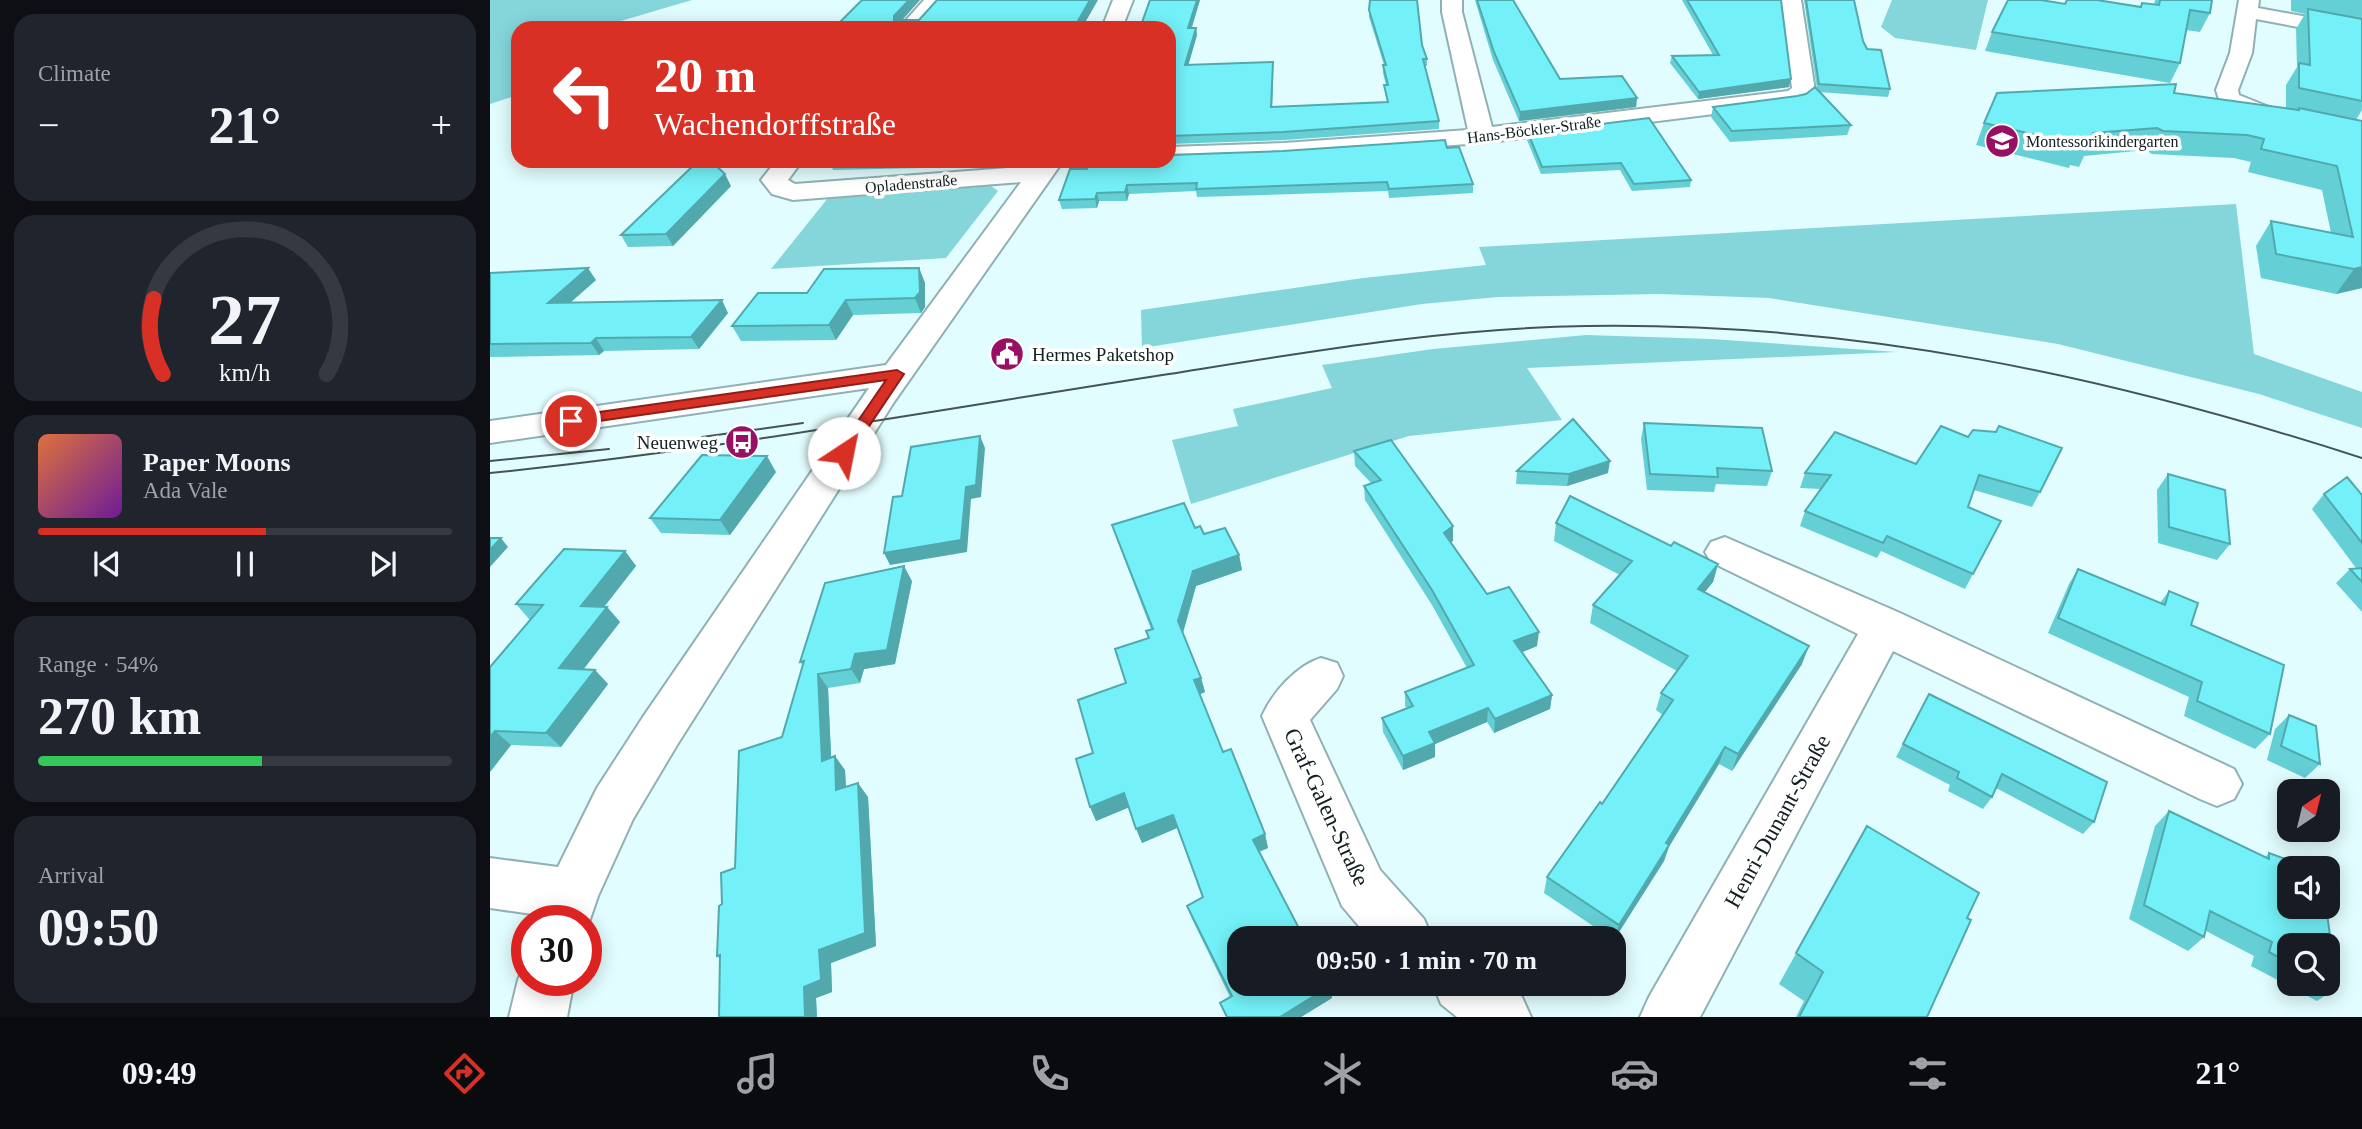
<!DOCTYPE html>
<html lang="en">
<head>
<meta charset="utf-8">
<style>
  :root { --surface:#171b24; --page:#20242c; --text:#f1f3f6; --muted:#9ea1a6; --line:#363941; --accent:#d93025 }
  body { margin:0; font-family:Georgia,serif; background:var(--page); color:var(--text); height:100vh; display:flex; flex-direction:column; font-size:26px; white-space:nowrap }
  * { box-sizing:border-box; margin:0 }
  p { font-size:23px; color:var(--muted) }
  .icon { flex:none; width:38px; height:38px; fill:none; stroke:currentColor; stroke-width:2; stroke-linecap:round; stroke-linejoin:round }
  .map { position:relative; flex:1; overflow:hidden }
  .drawer { display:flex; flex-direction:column; gap:14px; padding:14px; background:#0d0f14; width:490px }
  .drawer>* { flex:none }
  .banner { position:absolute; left:21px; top:21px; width:665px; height:147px; border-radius:21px; box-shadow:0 4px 18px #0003; background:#d93025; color:#fff; overflow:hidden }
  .needle { width:46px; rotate:35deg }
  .buttons { position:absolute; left:1787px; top:779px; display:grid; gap:14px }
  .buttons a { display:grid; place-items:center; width:63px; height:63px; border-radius:14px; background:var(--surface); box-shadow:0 4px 18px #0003; font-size:35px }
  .speed { position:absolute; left:21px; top:905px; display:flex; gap:14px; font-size:35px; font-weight:700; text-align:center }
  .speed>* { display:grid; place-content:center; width:91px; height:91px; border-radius:50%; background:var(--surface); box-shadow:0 4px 18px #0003; line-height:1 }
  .speed .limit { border:10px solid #d22; background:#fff; color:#111 }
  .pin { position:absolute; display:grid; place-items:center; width:60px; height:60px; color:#fff; margin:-30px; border:4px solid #fff; border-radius:50%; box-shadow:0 2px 7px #0007 }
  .me { position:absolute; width:77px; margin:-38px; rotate:34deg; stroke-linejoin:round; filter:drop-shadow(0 0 5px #0008) }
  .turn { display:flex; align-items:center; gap:24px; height:147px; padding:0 28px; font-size:32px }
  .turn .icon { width:91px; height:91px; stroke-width:2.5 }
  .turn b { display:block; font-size:49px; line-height:60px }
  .big { font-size:52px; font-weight:700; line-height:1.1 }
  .drawer .card { flex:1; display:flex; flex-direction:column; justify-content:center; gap:10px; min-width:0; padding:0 24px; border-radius:21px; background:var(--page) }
  .drawer .dial { align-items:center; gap:0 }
  .dial svg { height:182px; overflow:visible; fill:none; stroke:var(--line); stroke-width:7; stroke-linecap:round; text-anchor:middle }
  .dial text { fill:var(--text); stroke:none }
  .song { display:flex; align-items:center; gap:21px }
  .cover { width:84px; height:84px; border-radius:10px; background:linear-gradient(135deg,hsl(20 70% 55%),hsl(280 70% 35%)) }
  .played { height:7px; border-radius:4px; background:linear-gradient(90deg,var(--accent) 55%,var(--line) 55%) }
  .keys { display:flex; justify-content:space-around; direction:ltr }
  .heat { display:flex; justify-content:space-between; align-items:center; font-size:38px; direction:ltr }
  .charge { height:10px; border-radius:5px; background:linear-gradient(90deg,#34c759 54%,var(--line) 0) }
  .trip { position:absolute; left:737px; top:926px; width:399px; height:70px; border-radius:21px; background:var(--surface); box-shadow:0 4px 18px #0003; font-weight:700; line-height:70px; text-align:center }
  .tabs { display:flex; height:112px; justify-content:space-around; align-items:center; background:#090b0e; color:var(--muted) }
  .tabs .icon { width:49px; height:49px }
  .tabs .active { color:var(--accent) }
  .tabs b { font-size:32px; color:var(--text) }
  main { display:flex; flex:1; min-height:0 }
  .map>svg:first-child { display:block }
</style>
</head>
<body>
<main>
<section class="drawer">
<div class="card"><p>Climate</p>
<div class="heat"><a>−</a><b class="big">21°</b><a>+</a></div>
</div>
<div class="card dial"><svg viewBox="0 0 100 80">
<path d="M14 69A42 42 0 1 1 86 69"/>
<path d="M14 69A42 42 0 0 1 10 36" stroke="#d93025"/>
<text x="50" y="56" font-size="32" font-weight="700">27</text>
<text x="50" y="72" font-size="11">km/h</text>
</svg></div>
<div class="card">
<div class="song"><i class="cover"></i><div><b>Paper Moons</b><p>Ada Vale</p></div></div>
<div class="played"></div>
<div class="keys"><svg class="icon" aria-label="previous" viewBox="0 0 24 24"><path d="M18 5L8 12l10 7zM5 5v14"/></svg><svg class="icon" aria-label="pause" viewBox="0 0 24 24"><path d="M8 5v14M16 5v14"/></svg><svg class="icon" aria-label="next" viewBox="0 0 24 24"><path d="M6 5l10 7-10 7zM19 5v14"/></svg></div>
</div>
<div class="card"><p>Range · 54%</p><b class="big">270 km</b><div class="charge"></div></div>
<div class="card"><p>Arrival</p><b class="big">09:50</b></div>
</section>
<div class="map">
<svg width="1872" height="1017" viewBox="0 0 1872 1017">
  <rect width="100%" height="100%" fill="#e2fdff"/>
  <!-- green -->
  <path fill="#85d6db" d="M0 0H202L107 28H28V95L0 104Z
    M1402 0H1498L1486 50 1405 38 1391 27Z
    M501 186 508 191 456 258 281 269 338 198Z
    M1746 204 1764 354 1872 392V428L1769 394 1568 344 1279 298 1169 294 1008 297 932 304 652 348 651 310 873 278 996 265 989 247Z
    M1096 335 1222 339 1407 352 1037 368 1072 420 919 436 701 504 682 440 748 426 743 409 842 388 832 365 943 349Z"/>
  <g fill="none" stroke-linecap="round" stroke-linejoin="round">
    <!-- street casing -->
    <g stroke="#90b1b3" stroke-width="4">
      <path id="street" d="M434 0H455L430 28H409Z
        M623 0H643L632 28H612Z
        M952 0H972V12L1002 127 1298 91 1302 88 1291 0H1311L1325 91 1312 102 1304 104 992 143 794 157 679 161H677L679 147 794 143 978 130 952 12Z
        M1749 0H1769L1768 8 1872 27V39L1766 19 1762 53 1748 90 1749 95 1794 113 1872 130V144L1777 123 1730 103 1726 90 1740 53Z
        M286 161H312L298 180 305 184 544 166 547 161H573L404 402 187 745 143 819 108 896 96 931V920H47L49 915 0 908V858L68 867 107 788 153 717 379 388 0 443V421L396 365 531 182 303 200 282 194 271 180Z
        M1235 537 1410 613 1744 769 1752 784 1744 799 1727 806 1710 799 1403 651 1210 1017H1150L1159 997 1368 634 1221 562 1215 552 1221 542Z
        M831 658 847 663 853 676 847 689 820 720 890 870 934 919 942 938H879L852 906 772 716C783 692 806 666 831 658Z
        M36 960 37 980H84L77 1017H19L28 980Z
        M943 984H1016L1032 997 1041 1017H967L951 1004Z"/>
    </g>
    <!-- street -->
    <use href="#street" fill="#fff" fill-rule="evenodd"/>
    <!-- tram -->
    <path stroke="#445455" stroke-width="2" d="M212 437 313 423
      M0 461 119 449
      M0 473C228 450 453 409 679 374 817 352 956 328 1096 326 1367 322 1615 375 1872 458"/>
  </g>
  <!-- wall -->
  <path fill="#64cfd5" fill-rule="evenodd" d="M660 0H710L702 28H706L707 35 698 65 783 70 782 107 897 102 894 85H896L893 73V65H894L879 17V10L932 45 937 59V66H935L949 121V129L794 140 679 144V28Z
    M985 0H1023L1070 79 1147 98 1146 107 1029 121 1003 60Z
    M1192 0H1291L1299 87 1208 99 1180 63 1182 56 1223 55Z
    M1314 0H1364L1373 41 1400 89 1398 97 1329 92 1361 125 1357 135 1240 142 1221 117 1223 107 1307 96 1327 89Z
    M1665 0H1722L1720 13 1710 32 1696 30 1690 63 1680 83 1495 51 1502 32 1575 4 1650 7 1652 3 1664 5Z
    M1801 0H1872V110L1866 120 1872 288 1846 294 1771 278 1766 246 1781 221 1841 233 1832 190 1758 172 1761 162 1744 158 1662 154 1656 150 1594 156 1589 167 1580 165 1579 168 1486 145 1494 123 1684 93 1796 109V85L1807 67 1806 29 1815 14 1801 11Z
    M1038 133 1201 180 1200 187 1142 191 1130 170 1051 174 1037 140Z
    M957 148 983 184V193L899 198 898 191 707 197 706 191 639 194 637 201H609L607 208 572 209 569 200 597 169Z
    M340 161H515L514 162 435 164 433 168 343 170Z
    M241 186 183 246 138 247 131 235Z
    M429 268 435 283V307L431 313 363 315 346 340 251 341 242 326 317 293Z
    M0 273 106 280 80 303 238 313 209 349 114 351 109 355 0 357Z
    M1154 423 1282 471 1277 486 1226 484 1224 492 1157 490 1151 439Z
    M1451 426 1550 492 1542 507 1484 490 1478 507 1511 521 1475 589 1391 551 1387 558 1310 526 1315 511 1331 489 1310 488 1315 473 1426 464Z
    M864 451 963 541 961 542 997 594 1047 646 1032 652 1062 695 1060 709 1004 733 997 722 945 744V757L913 770 893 732 892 718 917 708 915 706V692L977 668 942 605 875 500 874 486 881 483 865 466Z
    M1027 471 1118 473 1077 486 1026 484Z
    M286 472 240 535 171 533 160 518Z
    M1678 474 1740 544 1727 560 1668 543 1667 490Z
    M1834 494 1872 495V612L1846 583 1860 569 1866 568 1822 509Z
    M1066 523 1181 546 1228 564 1223 582 1214 592 1312 664 1242 771 1229 764 1178 847 1174 861 1124 940V938H1121L1054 893 1057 877 1112 804 1173 715 1166 710 1171 693 1187 671 1100 623 1103 605 1130 575 1064 541Z
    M622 525 705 528 749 555 752 570 706 586 693 633 711 678 715 692 710 694 733 752 775 834 778 848 769 852 840 986 842 998 811 1017H736L730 1003 740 997 702 919 697 906 712 897 687 828 652 843 639 807 606 821 603 753 636 683 658 638 661 629 627 540Z
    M135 551 146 566 114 607H117L130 622 93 669 105 670 118 684 71 747 21 745 0 772V667L41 619H39L26 604Z
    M1588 569 1670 603 1679 591 1701 625 1780 734 1765 749 1694 716 1699 697 1558 633 1579 584Z
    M422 581 405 664 374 669 370 683 338 688 341 758 355 770 356 787 378 797 386 946 341 963 342 992 326 998 327 1017H229L230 959 227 956 232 904 292 737 313 666 310 662Z
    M1439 694 1604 822 1593 834 1506 788 1502 797 1493 809 1458 791 1460 785 1406 757Z
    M1799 715 1830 764 1815 778 1777 760 1785 729Z
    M1679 811 1775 857 1779 853 1820 868H1799V906H1836L1847 988 1827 1001 1761 966 1764 956 1716 931 1714 937 1698 951 1639 919 1665 826ZM1799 945H1838V984H1799Z
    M1377 826 1477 918 1437 1017H1306L1314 1001 1289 984Z"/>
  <!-- shaded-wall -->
  <path fill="#51a9ae" d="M419 0H430L407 26 404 20V16Z
    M600 0H608L592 28H584Z
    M707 0H710L699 35 698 28Z
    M706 28 707 35 696 73 695 65Z
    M783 62V70L782 115 781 107Z
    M1301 79 1299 87 1208 99 1209 92Z
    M1147 98 1146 107 1029 121 1030 112Z
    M430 161H435V164L433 168Z
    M235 174 241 186 183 246 176 234Z
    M637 185 639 194 637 201 635 192Z
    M607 193 609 201 607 208 605 199Z
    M1872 267V288L1846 294 1864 269Z
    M98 268 106 280 66 315 58 303Z
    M429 268 435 283V307L431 313 425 298Z
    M232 300 238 313 209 349 201 337Z
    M356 300 363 315 346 340 339 325Z
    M106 338 114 351 109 355 101 343Z
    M490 436 495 448 491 497 481 499 477 552 400 565 394 553 476 487Z
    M277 456 286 472 240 535 230 520Z
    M1120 461 1118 473 1077 486 1079 474Z
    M963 526V541L954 548V533Z
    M11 538 18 547 0 567V550Z
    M135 551 146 566 103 621 91 606Z
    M749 555 752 570 706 586 692 636 688 621 703 571Z
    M1228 564 1223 582 1203 607 1208 589Z
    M414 566 422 581 405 664 374 669 370 683 361 669 365 654Z
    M117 607 130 622 83 683 69 668Z
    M1049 632 1047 646 1023 656 1024 641Z
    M1319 646 1312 664 1242 771 1248 754Z
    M105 670 118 684 71 747 56 733Z
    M328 674 338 688 342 775 332 761Z
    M711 678 715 692 708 695 704 680Z
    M1062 695 1060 709 1004 733 1005 719Z
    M998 708 997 722 945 744V757L913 770V756L939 732Z
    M5 731 21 745 0 772V737Z
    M1235 747 1229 764 1179 847 1174 861 1124 940 1129 925 1176 843Z
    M345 756 355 770 357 804 346 790Z
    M368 783 378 797 386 946 341 963 342 992 326 998 327 1017H315L314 987 329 950Z
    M634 793 640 807 606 821 600 807Z
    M683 815 687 828 652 843 646 829Z
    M775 834 778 848 766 853 763 840Z
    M840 986 842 998 811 1017H790Z"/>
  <!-- building -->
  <path fill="#74f1f8" stroke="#51a9ae" stroke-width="2" d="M372 0H419L404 16V20H429L447 0H600L584 28H350L352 26H346Z
    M660 0H707L698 28H706L695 65 783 62 781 107 898 102 894 85H898L893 65H896L879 10 880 0H927L932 45 937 59H933L949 121 793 132 679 136V28H650Z
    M987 0H1023L1070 79 1132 76 1147 98 1030 112 1004 52Z
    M1197 0H1291L1301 79 1209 92 1182 56 1229 55Z
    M1316 0H1364L1373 41 1377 49 1391 50 1400 89 1329 84Z
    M1518 0H1551L1575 4 1577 0H1607L1651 7 1652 3 1669 5 1670 0H1722L1720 13 1700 10 1690 63 1502 32Z
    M1818 9 1872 19V101L1809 88V63L1820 65Z
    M1686 84 1684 93 1809 110V108L1872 121V267L1864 269 1786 254 1781 221 1863 237 1847 166 1771 149 1774 139 1757 135 1673 131 1667 128 1603 133 1600 144 1590 142 1589 145 1494 123 1507 93Z
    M1325 87 1361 125 1242 131 1223 107 1307 96 1316 94Z
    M1159 118 1201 180 1144 184 1131 163 1052 167 1038 133Z
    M955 140 957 148 969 147 983 184 899 189 897 182 706 189 707 183 637 185 635 192 607 193 605 199 569 200 580 169H597L600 161H679V155L793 151Z
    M208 161H221L235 174 176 234 131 235Z
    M98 268 58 303 232 300 201 337 106 338 101 343 0 344V273Z
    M429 268 430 292 425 298 356 300 339 325 242 326 268 293H317L334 269Z
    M1083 419 1120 461 1079 474 1027 471Z
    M1154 423 1272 428 1282 471 1227 468 1228 477 1160 474Z
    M1451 426 1478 437 1483 430 1506 432 1509 426 1572 448 1550 492 1489 475 1478 507 1511 521 1483 574 1397 536 1393 543 1315 511 1341 475 1315 473 1345 432 1426 464Z
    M490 436 486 485 476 487 471 540 394 553 403 497 412 496 421 447Z
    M901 440 963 526 954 533 997 594 1019 587 1049 632 1024 641 1062 695 1005 719 998 708 939 732 945 743 913 756 892 718 923 706 915 692 984 665 942 590 874 486 891 480 864 451Z
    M212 455 277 456 230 520 160 518Z
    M1678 474 1735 490 1740 544 1679 527Z
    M1857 477 1872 495V543L1834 494Z
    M1080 496 1181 546 1184 542 1228 564 1208 589 1319 646 1248 754 1235 747 1176 843 1179 845 1129 925 1057 877 1110 802 1112 804 1183 700 1171 693 1198 656 1103 605 1142 561 1066 523Z
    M694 503 705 528 710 526 714 534 735 528 749 555 703 571 688 621 711 678 704 680 733 752 741 749 775 834 763 840 814 938H749V984H839L840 986 790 1017H737L730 1003 742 996 697 906 713 897 683 815 646 829 634 793 600 807 586 759 603 753 588 700 636 683 625 649 659 638 656 631 663 629 622 525Z
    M0 538H11L0 550Z
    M74 549 135 551 91 606 117 607 69 668 105 670 56 733 5 731 0 737V667L53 605 26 604Z
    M414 566 397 650 365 654 361 669 328 674 332 761 345 756 346 790 368 783 375 933 329 950 331 980 314 987 315 1017H229L230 955 227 956 229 906 232 904 231 873 245 868 249 751 292 737 314 661 310 662 335 583Z
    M1872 568V582L1860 569Z
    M1588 569 1675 605 1679 591 1708 603 1701 625 1794 665 1780 734 1707 701 1712 682 1568 618Z
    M1439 694 1617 782 1604 822 1512 774 1502 797 1467 778 1469 772 1413 744Z
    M1799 715 1826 726 1830 764 1791 746Z
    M1679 811 1779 859V853L1820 868H1799V906H1836L1847 988 1838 983V945H1799V963L1779 952 1782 942 1720 911 1714 937 1654 905Z
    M1377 826 1489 893 1477 918 1481 920 1437 1017H1309L1333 972 1306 953Z"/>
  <!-- route -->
  <path fill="#d93025" stroke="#8d1f18" stroke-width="2" d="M407 370 414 374 359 456 354 457 346 453 396 380 81 425 74 421 81 416Z"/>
  <!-- icons -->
  <defs>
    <g id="school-disc" transform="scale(1.75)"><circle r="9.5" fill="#981064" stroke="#fff"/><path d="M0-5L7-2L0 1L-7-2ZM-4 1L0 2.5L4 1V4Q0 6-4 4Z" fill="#fff"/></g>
    <g id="civic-disc" transform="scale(1.75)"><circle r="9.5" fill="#981064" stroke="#fff"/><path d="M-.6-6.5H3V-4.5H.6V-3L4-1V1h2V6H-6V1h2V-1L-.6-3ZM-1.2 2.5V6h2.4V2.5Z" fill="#fff"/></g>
    <g id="bus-disc" transform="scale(1.75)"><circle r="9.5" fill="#981064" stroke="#fff"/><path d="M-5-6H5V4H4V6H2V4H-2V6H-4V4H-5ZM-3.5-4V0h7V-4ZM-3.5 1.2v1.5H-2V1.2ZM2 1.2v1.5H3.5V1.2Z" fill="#fff"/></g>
  </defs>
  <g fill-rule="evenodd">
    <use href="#school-disc" x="1512" y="141"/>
    <use href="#civic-disc" x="517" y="354"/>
    <use href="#bus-disc" x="252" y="442"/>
  </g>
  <g text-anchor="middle" stroke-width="7" stroke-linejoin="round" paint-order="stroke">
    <!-- far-street labels -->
    <g font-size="16" fill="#121f20" stroke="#fff">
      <text transform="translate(1044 129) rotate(-7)" y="6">Hans-Böckler-Straße</text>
      <text transform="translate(421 183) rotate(-5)" y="6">Opladenstraße</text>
    </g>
    <!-- far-poi labels -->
    <g font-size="16" fill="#121f20" stroke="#fff" text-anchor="start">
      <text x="1536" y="147">Montessorikindergarten</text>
    </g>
    <!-- poi labels -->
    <g font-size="19" fill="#121f20" stroke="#fff" text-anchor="start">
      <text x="542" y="361">Hermes Paketshop</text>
      <text x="228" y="449" text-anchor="end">Neuenweg</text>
    </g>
    <!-- near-street labels -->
    <g font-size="23" fill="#121f20" stroke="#fff">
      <text transform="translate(837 807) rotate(65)" y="8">Graf-Galen-Straße</text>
      <text transform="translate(1287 821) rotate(-61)" y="8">Henri-Dunant-Straße</text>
    </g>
  </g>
</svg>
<div class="buttons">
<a><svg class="needle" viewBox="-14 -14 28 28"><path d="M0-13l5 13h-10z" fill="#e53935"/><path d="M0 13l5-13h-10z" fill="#9ea1a6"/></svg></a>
<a><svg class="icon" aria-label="sound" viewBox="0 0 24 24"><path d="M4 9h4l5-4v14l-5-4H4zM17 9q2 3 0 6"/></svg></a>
<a><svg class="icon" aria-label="search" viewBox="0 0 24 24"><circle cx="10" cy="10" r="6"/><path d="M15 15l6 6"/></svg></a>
</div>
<div class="speed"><div class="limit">30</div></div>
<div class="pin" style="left:81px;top:421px;background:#d93025"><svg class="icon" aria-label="arrive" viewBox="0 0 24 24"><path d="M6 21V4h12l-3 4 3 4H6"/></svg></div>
<svg class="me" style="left:354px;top:453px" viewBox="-20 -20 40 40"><circle r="19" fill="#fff"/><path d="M0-13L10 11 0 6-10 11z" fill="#d93025"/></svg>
<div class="trip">09:50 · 1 min · 70 m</div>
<div class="banner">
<div class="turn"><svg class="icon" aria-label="left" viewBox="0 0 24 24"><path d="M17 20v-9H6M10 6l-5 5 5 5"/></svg><div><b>20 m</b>Wachendorffstraße</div></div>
</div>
</div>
</main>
<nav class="tabs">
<b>09:49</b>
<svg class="icon active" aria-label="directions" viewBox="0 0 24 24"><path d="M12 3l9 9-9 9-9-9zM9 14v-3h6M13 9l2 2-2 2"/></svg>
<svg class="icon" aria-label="music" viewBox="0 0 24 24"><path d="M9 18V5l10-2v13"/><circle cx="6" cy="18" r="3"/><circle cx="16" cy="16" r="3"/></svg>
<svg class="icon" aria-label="phone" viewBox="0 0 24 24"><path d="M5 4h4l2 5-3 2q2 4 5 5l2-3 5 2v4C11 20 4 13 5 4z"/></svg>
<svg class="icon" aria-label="climate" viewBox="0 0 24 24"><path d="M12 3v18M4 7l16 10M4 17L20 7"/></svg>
<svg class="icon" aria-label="car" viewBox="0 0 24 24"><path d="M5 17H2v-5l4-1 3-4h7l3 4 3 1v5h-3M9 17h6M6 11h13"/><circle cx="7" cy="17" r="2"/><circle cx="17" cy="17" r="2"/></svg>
<svg class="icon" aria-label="filters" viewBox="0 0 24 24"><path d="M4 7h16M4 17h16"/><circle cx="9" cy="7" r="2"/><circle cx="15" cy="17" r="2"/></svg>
<b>21°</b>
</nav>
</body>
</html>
